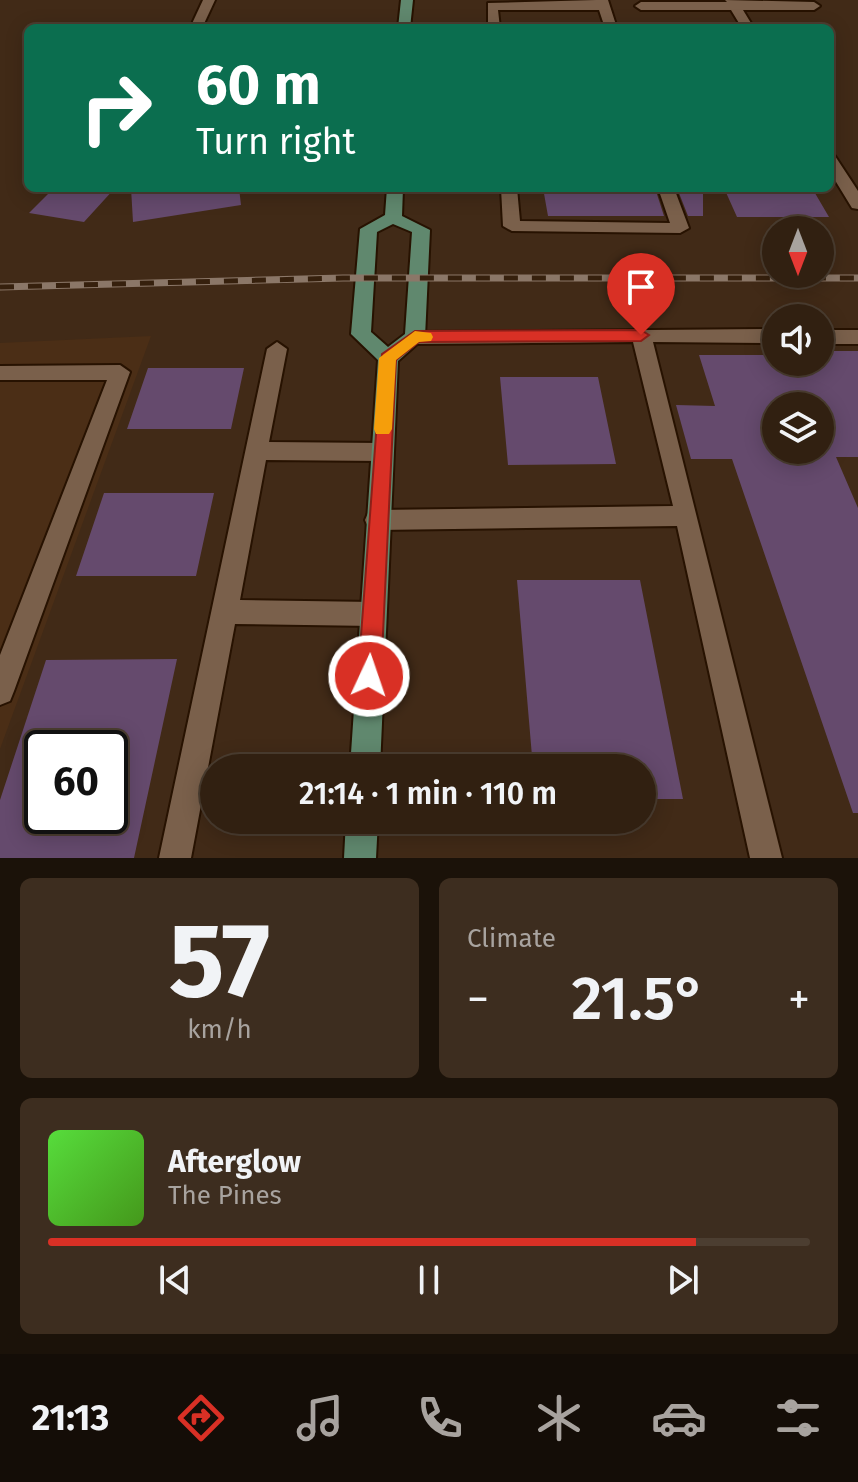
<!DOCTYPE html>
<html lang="en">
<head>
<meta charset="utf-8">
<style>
  :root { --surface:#312011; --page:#3d2d1f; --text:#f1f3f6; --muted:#a8a39f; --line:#4c3e31; --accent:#d93025 }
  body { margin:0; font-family:"Fira Sans",sans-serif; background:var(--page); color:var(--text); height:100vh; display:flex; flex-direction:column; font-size:30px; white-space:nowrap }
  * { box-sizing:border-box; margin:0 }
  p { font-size:26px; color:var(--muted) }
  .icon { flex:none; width:44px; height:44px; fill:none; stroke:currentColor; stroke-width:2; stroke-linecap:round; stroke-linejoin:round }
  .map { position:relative; height:858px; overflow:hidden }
  .details { display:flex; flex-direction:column; gap:20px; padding:20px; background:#1b1209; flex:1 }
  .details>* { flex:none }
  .guide { position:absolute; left:24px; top:24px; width:810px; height:168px; border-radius:12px; box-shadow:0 4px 20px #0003,0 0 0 2px var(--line); background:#0b6e4f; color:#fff; overflow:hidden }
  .needle { width:52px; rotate:180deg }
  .buttons { position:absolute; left:762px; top:216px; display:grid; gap:16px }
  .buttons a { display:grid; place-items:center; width:72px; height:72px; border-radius:50%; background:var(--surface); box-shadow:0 4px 20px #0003,0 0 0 2px var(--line); font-size:40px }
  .speed { position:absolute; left:24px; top:730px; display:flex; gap:16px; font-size:40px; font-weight:700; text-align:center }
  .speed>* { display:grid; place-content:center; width:104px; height:104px; border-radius:50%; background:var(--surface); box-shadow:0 4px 20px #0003,0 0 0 2px var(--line); line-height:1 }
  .speed .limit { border:4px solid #111; border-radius:12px; background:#fff; color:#111 }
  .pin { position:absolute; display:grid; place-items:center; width:68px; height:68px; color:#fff; margin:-82px -34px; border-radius:50% 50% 50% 0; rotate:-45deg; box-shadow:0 0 8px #0007 }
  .pin .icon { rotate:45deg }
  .me { position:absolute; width:88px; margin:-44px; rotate:3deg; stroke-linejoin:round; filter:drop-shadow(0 0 6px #0008) }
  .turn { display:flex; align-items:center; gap:28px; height:168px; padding:0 40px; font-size:36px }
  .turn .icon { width:104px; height:104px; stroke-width:2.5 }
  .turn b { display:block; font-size:56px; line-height:68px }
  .big { font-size:60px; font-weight:600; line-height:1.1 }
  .details .widget { flex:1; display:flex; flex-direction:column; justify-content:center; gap:12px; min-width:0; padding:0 28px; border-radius:12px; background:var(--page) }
  .details .dial { align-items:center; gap:0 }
  .dial b { font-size:104px; line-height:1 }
  .song { display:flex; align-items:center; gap:24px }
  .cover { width:96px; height:96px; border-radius:12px; background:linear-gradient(135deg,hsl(110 70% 55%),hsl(100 70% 35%)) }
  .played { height:8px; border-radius:4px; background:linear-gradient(90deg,var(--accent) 85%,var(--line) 85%) }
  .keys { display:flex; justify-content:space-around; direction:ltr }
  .heat { display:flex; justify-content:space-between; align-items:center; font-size:44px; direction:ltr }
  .details .tiles { flex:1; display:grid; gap:20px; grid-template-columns:1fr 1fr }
  .widget:last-child { grid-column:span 2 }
  .trip { position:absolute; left:200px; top:754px; width:456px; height:80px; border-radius:40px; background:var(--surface); box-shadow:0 4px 20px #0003,0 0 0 2px var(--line); font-weight:600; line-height:80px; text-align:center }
  .menu { display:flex; height:128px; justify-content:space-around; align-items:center; background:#140d07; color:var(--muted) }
  .menu .icon { width:56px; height:56px }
  .menu .active { color:var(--accent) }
  .menu b { font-size:36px; color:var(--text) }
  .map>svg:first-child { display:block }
</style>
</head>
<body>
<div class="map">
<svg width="858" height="858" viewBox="0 0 858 858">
  <rect width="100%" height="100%" fill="#412a17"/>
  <!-- built -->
  <path fill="#4b2e16" d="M151 336 0 749V343Z"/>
  <!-- building -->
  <path fill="#654a6d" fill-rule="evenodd" d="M54 188H115L84 222 29 213Z
    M131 188H239L241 205 133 222Z
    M543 188H655L664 216H548Z
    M677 188H703V216H688Z
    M724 188H812L829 217H737Z
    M820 351H858V457H836L858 508V813H853L732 459H691L676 405 715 406 699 355H776V362H820ZM776 406H820V450H776Z
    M148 368H244L231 429H127Z
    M500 377H598L616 464 508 465Z
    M104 493H214L196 576H76Z
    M517 580H640L683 799H642V768H533Z
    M177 659 134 858H0V800L46 660ZM42 748H110V816H42Z"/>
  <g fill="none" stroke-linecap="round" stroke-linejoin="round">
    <!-- service casing -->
    <g stroke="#271201" stroke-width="4">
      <path id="service" d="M596 0H608L617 28H605L599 10H498L500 28H488V3Z
        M725 0 814 2 820 6 814 10H743L754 28H742L731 10H641L635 6 641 2H727Z
        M830 154 835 156 858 191V209L852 208 830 172Z
        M501 188H517L520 221 670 223 658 188H674L689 228 680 233 512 231 503 226Z
        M776 329V343L653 342 782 858H750L677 526 377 530 368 527 365 520 368 513 377 510 673 506 633 342 415 344 408 342 405 337 408 332Z
        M820 330H858V344H820Z
        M277 342 287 349 269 442 381 443 389 446 392 452 389 458 381 461 266 460 240 600 373 602 382 605 386 614 382 623 373 626 235 624 191 858H159L267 349Z
        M120 365 130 372 14 691 10 701 0 705V655L107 380H0V366Z"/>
    </g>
    <!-- minor casing -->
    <g stroke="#271201" stroke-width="4">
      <path id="minor" d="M203 0H215L202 28H190Z"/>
    </g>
    <!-- primary casing -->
    <g stroke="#271201" stroke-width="4">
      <path id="primary" d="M401 0H413L410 28H398Z
        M387 188H403L402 216 430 230 425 337 398 361 380 768H350L378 360 351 334 360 229 385 215ZM393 224 412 232 405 334 388 347 371 332 377 232Z
        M346 820H378L376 858H344Z"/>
    </g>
    <!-- service -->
    <use href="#service" fill="#7a604b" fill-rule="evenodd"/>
    <!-- minor -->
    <use href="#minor" fill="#7a604b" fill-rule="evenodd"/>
    <!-- primary -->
    <use href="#primary" fill="#60886e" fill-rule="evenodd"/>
    <!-- rail casing -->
    <g stroke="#8b7768" stroke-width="7">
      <path id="rail" d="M0 287 343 278H858"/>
    </g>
    <!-- rail -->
    <use href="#rail" stroke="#36200d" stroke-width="5" stroke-dasharray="14" stroke-linecap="butt"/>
  </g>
  <!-- route -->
  <path fill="#d93025" stroke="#8d1f18" stroke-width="2" d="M641 330 649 335 641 341 419 342 396 360 381 676 378 684 369 687 361 684 358 676 382 354 415 331Z"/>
  <!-- slow -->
  <path fill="#f59e0b" d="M415 331 431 333 433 337 431 341 419 342 396 360 392 429 389 434H376L374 429 379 358Z"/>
</svg>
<div class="buttons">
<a><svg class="needle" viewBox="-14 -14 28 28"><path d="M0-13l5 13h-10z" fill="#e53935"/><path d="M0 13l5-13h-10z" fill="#a8a39f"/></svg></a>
<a><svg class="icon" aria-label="sound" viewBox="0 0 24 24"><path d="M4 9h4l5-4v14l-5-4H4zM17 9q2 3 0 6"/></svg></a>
<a><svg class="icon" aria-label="layers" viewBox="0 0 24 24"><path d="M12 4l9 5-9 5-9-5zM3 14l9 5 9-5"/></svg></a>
</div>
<div class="speed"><div class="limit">60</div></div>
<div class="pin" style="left:641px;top:335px;background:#d93025"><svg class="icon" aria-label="arrive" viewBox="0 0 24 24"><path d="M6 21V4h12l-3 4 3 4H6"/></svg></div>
<svg class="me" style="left:369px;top:676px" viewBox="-20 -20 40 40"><circle r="17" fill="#d93025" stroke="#fff" stroke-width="3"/><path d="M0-11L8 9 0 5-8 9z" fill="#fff"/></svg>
<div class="trip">21:14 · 1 min · 110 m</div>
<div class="guide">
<div class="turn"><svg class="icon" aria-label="right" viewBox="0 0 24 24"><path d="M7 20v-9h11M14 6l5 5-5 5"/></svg><div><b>60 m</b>Turn right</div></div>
</div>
</div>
<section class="details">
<div class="tiles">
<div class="widget dial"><b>57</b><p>km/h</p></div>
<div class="widget"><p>Climate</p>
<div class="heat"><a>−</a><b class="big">21.5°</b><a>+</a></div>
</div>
<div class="widget">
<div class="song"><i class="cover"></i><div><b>Afterglow</b><p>The Pines</p></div></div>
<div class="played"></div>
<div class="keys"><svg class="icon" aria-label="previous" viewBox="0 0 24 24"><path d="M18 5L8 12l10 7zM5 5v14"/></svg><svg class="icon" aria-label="pause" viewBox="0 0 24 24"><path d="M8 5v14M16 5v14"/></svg><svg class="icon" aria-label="next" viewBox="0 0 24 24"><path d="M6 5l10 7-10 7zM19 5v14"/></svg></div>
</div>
</div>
</section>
<nav class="menu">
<b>21:13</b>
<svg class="icon active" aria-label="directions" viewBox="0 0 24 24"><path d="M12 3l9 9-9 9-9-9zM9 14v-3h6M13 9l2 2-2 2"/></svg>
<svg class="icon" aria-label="music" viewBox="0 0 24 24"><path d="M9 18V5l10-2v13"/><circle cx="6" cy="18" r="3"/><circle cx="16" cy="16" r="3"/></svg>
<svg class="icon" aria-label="phone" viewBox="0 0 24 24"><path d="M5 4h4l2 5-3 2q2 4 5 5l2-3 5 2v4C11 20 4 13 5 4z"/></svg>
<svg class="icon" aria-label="climate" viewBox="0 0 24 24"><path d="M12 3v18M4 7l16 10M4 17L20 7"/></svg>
<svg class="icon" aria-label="car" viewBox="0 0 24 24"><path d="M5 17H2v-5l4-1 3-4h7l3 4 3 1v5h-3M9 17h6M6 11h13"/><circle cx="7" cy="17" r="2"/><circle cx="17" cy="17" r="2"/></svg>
<svg class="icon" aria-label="filters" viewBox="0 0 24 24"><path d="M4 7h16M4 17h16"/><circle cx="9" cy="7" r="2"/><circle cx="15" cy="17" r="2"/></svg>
</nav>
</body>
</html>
